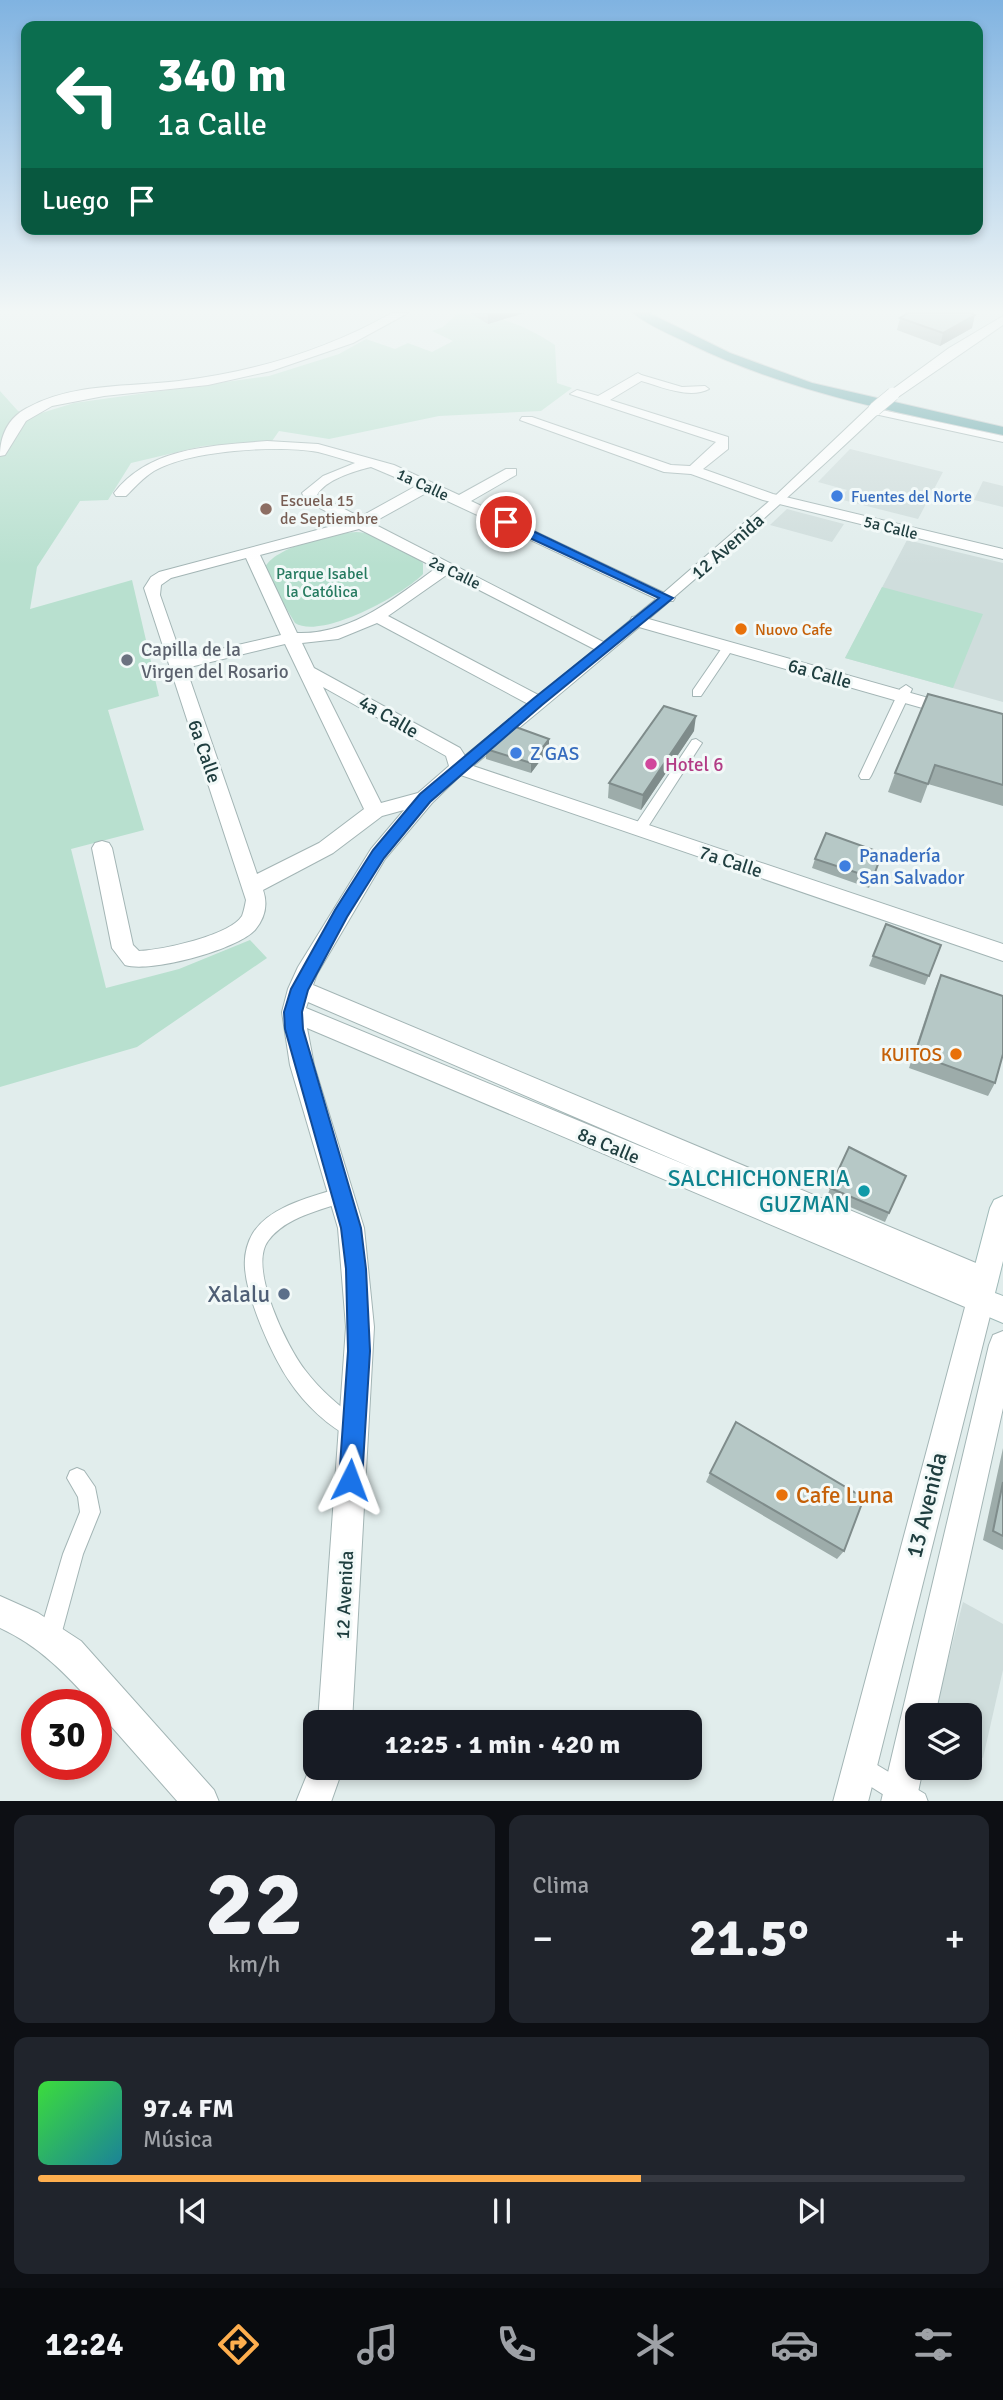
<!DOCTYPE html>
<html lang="es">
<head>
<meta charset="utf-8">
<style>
  :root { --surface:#171b24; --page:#20242c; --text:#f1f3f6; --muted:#9ea1a6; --line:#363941; --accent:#feae4e }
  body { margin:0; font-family:Signika,sans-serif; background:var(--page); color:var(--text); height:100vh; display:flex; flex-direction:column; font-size:26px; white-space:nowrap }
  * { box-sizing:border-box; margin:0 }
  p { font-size:23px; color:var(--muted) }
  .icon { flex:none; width:38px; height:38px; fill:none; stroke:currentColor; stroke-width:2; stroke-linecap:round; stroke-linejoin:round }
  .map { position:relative; height:1801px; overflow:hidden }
  .details { display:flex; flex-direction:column; gap:14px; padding:14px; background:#0d0f14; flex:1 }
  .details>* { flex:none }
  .banner { position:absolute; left:21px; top:21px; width:962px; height:214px; border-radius:14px; box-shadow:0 4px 10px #0003; background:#0b6e4f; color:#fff; overflow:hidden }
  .controls { position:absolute; left:905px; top:1703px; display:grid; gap:14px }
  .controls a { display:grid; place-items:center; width:77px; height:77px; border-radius:14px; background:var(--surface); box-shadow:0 4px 10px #0003; font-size:35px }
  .speed { position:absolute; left:21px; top:1689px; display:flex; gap:14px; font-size:35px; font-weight:700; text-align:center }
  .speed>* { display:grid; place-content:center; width:91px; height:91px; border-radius:50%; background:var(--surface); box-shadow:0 4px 10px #0003; line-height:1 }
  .speed .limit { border:10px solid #d22; background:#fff; color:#111 }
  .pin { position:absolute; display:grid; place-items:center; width:60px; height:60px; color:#fff; margin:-30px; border:4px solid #fff; border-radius:50%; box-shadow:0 2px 7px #0007 }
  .me { position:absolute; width:77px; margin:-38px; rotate:3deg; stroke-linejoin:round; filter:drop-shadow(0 0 5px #0008) }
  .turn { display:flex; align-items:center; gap:24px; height:147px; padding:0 21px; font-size:32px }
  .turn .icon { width:91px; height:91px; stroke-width:2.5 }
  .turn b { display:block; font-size:49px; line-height:60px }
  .then { display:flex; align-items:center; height:66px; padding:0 21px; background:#0003; gap:14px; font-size:26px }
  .big { font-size:52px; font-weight:800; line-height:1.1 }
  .details .tile { flex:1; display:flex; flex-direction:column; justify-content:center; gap:10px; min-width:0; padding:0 24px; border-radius:14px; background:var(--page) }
  .details .dial { align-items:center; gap:0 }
  .dial b { font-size:91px; line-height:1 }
  .song { display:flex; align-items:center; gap:21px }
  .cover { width:84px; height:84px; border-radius:10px; background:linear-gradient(135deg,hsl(120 70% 55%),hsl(190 70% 35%)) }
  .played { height:7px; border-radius:4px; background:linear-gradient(90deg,var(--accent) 65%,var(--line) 65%) }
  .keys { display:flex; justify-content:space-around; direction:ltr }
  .heat { display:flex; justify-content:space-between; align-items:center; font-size:38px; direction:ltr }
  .details .tiles { flex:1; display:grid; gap:14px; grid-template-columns:1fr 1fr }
  .tile:last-child { grid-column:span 2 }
  .trip { position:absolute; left:303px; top:1710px; width:399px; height:70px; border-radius:14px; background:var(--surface); box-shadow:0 4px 10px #0003; font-weight:800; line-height:70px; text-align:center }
  .menu { display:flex; height:112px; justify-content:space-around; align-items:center; background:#090b0e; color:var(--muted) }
  .menu .icon { width:49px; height:49px }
  .menu .current { color:var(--accent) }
  .menu b { font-size:32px; color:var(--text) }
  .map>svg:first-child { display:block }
</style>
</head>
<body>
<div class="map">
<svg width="1003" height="1802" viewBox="0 0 1003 1802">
  <rect width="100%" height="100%" fill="#e1edec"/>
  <!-- built -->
  <path fill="#cfdddc" d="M850 449 943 472 918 519 839 499 847 490 818 482Z
    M983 481 1003 486V507L974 500Z
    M787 509 802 513 844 524 832 542 770 525Z
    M907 540 1003 563V702L845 658Z
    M963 1602 1003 1624V1670L983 1758 970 1750V1715H934Z"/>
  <!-- green -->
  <path fill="#b8e0cf" d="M458 313C494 313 525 325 555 345L557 383 572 388 541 411 439 416 329 439 279 431 272 441 203 446 131 463 108 500 80 501 37 567 30 609 132 580 159 696 108 710 144 830 71 849 106 988 179 969 250 940 267 958 137 1047 0 1087V391L18 411 35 415 74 403 269 376 339 354 366 339 395 349 408 343 432 352 453 341 432 331 443 327Z
    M356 532C378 533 407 549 423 563V574C403 595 321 640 295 623L264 571C268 548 335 533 356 532Z
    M882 587 983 614 953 688 845 658Z"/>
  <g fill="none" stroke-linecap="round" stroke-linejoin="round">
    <!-- service casing -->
    <g stroke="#a3b5b5" stroke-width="2">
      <path id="service" d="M638 374 682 387 705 386 709 389C688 400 657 385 635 379V375Z
        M873 408 1003 436V442L870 413V409Z
        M728 644 734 647 701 696H693V690L724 645Z
        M906 685 912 689 871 776 869 779H861L859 776 900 689Z
        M696 739 702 743 644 833H634L632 830 692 740Z
        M342 1187 348 1190 351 1195 348 1200C321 1211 286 1216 268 1241 248 1268 287 1347 305 1370 320 1390 340 1407 360 1421L363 1428 360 1435 353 1438C329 1428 304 1403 290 1382 272 1356 247 1299 245 1268 244 1256 247 1243 253 1233 271 1205 313 1197 342 1187Z
        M77 1468 84 1471 95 1487 100 1512 83 1554 60 1639 57 1647 49 1650 41 1647 38 1639 63 1554 80 1512 78 1497 67 1478 70 1471Z
        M859 1754 925 1794 928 1802H895L851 1774 847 1766 851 1758Z"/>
    </g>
    <!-- minor casing -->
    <g stroke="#a3b5b5" stroke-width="2">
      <path id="minor" d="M638 373 644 377 643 380 610 400 728 437V449L703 469 773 494 1003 549V559L763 500 691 474 664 472 520 420 522 417H532L671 465 690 466 716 442 570 394 577 390 598 396Z
        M267 441 318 444 394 465 459 495 506 469H516V475L471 501 675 598 673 601H661L428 492 372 523 613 647 604 652 598 651 448 574 388 616 544 698 547 702 544 706H532L377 623 338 639 302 643 314 668 460 748 467 759 468 768 432 803 385 859 317 974 313 985 995 1271 998 1280 995 1289 990 1291 994 1300 868 1802H833L965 1307 307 1028 314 1065 364 1228 374 1327 352 1722H318L346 1327 338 1228 290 1065 282 1012 288 989 298 967 371 849 404 810 382 816 333 853 263 890C268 904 265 918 255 930 236 950 151 973 125 965L112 948 92 848 95 843 102 841 109 843 112 848 133 945 139 951C161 950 229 936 242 916 244 911 245 905 246 900L144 588 151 577 159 572 347 522 306 501 302 493 323 476 355 463C343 459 330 455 318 452 277 445 190 450 154 471 143 478 135 487 126 496H116L114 493C150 446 213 446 267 441ZM371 467 416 486 360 517 317 495C325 480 354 471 371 467ZM359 529 436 568C395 598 351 635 297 633L260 555ZM246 558 281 635 182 658 160 595 161 585 171 578ZM285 644 364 809 319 843 257 874 186 668ZM323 687 446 756 449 766 418 793 381 803ZM308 1002 698 1170 306 1008Z
        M638 616 1003 719V731L632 625 630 621 632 617Z
        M1003 1331V1408L935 1715H917V1768H923L916 1802H881L989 1345 993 1335Z
        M0 1596 38 1613 81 1641 214 1790 219 1802H178L96 1709V1704H93C65 1673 39 1646 0 1628Z
        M315 1755V1768H343L331 1802H296Z"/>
    </g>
    <!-- tertiary casing -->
    <g stroke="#a3b5b5" stroke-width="2">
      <path id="tertiary" d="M392 313H408L353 343 271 371 208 385 104 396 52 406 26 421 5 455 0 456C0 436 8 418 27 408 71 383 130 387 179 381 254 372 326 350 392 313Z
        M1003 316V325L898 397 893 398 886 394 949 348Z
        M875 405 882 409 880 412C749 536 612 651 473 766L1003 944V961L452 772 450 768 661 595 774 497 870 406Z"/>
    </g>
    <!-- secondary casing -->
    <g stroke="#9fbab8" stroke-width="2">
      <path id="secondary" d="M1003 1196V1261L995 1293 1003 1296V1323L970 1309 966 1300 990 1208 994 1200Z"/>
    </g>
    <!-- primary casing -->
    <g stroke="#c1c9ca" stroke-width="2">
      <path id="primary" d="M633 313H649L730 353 812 383 1003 427V435C896 412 789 392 690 344 672 335 649 326 633 313Z"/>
    </g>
    <!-- service -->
    <use href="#service" fill="#fff" fill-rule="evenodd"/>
    <!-- minor -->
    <use href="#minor" fill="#fff" fill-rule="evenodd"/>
    <!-- tertiary -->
    <use href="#tertiary" fill="#fff" fill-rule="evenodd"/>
    <!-- secondary -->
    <use href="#secondary" fill="#fff" fill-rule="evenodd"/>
    <!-- primary -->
    <use href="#primary" fill="#62a4a7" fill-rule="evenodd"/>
    <!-- tertiary-bridge casing -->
    <g stroke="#a3b5b5" stroke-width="14" stroke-linecap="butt">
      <path id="tertiary-bridge" d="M875 409 893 394"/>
    </g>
    <!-- tertiary-bridge -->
    <use href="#tertiary-bridge" stroke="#fff" stroke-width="13"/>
  </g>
  <!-- wall -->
  <path fill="#9dacaa" d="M470 313H528L521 314 488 324Z
    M900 318 972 328 940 346 897 330Z
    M1003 714V806L928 784 921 803 888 792 895 773Z
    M694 731 641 810 608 798 609 783Z
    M549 739V749L531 773 486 759V749Z
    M882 853 869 888 812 868 815 859Z
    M941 945 925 985 869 966 873 956Z
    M941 975 995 1083 988 1096 909 1068 935 989Z
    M906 1176 885 1222 827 1197 830 1188Z
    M1003 1448V1550L983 1540Z
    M710 1473 844 1551 837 1559 706 1482Z"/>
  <!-- shaded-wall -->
  <path fill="#7f8c8b" d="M488 313H521V314L488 324Z
    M975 315 972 328 940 346 943 333Z
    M696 716 694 731 641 810 643 795Z
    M549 739V749L531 773V763Z"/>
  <!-- building -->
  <path fill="#b6c8c6" stroke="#7f8c8b" stroke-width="2" d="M908 313H970L975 315 943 333 900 318Z
    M928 694 1003 714V785L935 765 928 784 895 773Z
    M664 706 696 716 643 795 609 783Z
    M513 726 549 739 531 763 486 749Z
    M826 833 882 853 873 878 815 859Z
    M886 924 941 945 929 976 873 956Z
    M941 975 1003 996V1054L995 1083 915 1054Z
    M849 1147 906 1176 889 1213 830 1188Z
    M736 1422 864 1498 844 1551 710 1473Z
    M1003 1482V1536L993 1531Z"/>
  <!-- sky -->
  <linearGradient id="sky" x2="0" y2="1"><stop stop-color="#80b3e1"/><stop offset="0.55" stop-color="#f2f7f6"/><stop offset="1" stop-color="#f2f7f6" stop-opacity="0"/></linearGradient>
  <rect width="1003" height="566" fill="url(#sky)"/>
  <!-- route -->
  <path fill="#1a73e8" stroke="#114b97" stroke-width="2" d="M502 520H510L673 598 542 705 430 802 384 858 347 917 308 990 302 1012 303 1029 361 1228 366 1269 370 1351 362 1480 358 1488 350 1492 342 1488 339 1480 348 1351 346 1269 341 1228 285 1029 284 1012 291 989 335 910 373 850 420 794 533 699 659 598 502 525Z"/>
  <!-- markers -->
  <g fill="#3f7fe0" stroke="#f2f9f8" stroke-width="2.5">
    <circle cx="837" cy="496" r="7"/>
    <circle cx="516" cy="753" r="7"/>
    <circle cx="845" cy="866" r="7"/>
  </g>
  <circle fill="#8d6e63" stroke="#f2f9f8" stroke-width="2.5" cx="266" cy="509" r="7"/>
  <g fill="#e8710a" stroke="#f2f9f8" stroke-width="2.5">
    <circle cx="741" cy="629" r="7"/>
    <circle cx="956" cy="1054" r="7"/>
    <circle cx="782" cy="1495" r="7"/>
  </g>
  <circle fill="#6b7280" stroke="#f2f9f8" stroke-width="2.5" cx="127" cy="660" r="7"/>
  <circle fill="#d1479c" stroke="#f2f9f8" stroke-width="2.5" cx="651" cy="764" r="7"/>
  <circle fill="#0f9aa8" stroke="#f2f9f8" stroke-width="2.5" cx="864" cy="1191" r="7"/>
  <circle fill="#5c6f8a" stroke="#f2f9f8" stroke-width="2.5" cx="284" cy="1294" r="7"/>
  <g text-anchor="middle" stroke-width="6" stroke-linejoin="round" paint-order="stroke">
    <!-- far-street labels -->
    <g font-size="16" fill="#203f40" stroke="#f2f9f8">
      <text transform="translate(423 484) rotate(25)" y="6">1a Calle</text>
      <text transform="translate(891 527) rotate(14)" y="6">5a Calle</text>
      <text transform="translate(455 572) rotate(26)" y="6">2a Calle</text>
    </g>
    <!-- far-shop labels -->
    <g font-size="16" fill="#366cbe" stroke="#f2f9f8" text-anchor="start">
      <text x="851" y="502">Fuentes del Norte</text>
    </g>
    <!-- far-education labels -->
    <g font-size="16" fill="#785e54" stroke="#f2f9f8" text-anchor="start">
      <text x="280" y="506">Escuela 15<tspan x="280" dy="18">de Septiembre</tspan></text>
    </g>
    <!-- far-park labels -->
    <g font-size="16" fill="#267b60" stroke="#f2f9f8">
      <text x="322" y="579">Parque Isabel<tspan x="322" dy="18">la Católica</tspan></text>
    </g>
    <!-- far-food labels -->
    <g font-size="16" fill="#c56008" stroke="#f2f9f8" text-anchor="start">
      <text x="755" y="635">Nuovo Cafe</text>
    </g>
    <!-- street labels -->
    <g font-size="19" fill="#203f40" stroke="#f2f9f8">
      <text transform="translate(727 546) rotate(-41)" y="7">12 Avenida</text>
      <text transform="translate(820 673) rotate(16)" y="7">6a Calle</text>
      <text transform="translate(389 716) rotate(30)" y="7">4a Calle</text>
      <text transform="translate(205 751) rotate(71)" y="7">6a Calle</text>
      <text transform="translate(731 861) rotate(18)" y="7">7a Calle</text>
      <text transform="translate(609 1145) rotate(23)" y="7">8a Calle</text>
      <text transform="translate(344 1595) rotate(-87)" y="7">12 Avenida</text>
    </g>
    <!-- worship labels -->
    <g font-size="19" fill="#5b616d" stroke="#f2f9f8" text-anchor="start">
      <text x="141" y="656">Capilla de la<tspan x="141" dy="22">Virgen del Rosario</tspan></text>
    </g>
    <!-- shop labels -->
    <g font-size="19" fill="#366cbe" stroke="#f2f9f8" text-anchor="start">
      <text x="530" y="760">Z GAS</text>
      <text x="859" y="862">Panadería<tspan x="859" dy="22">San Salvador</tspan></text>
    </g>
    <!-- hotel labels -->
    <g font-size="19" fill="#b23c85" stroke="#f2f9f8" text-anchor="start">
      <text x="665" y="771">Hotel 6</text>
    </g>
    <!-- food labels -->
    <g font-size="19" fill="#c56008" stroke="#f2f9f8" text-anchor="end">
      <text x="942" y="1061">KUITOS</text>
    </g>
    <!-- near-culture labels -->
    <g font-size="23" fill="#0d838f" stroke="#f2f9f8" text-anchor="end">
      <text x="850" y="1186">SALCHICHONERIA<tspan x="850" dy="26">GUZMAN</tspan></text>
    </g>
    <!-- near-service labels -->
    <g font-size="23" fill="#4e5e75" stroke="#f2f9f8" text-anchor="end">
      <text x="270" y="1302">Xalalu</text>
    </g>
    <!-- near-food labels -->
    <g font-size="23" fill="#c56008" stroke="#f2f9f8" text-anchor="start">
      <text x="796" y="1503">Cafe Luna</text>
    </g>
    <!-- near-street labels -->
    <g font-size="23" fill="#203f40" stroke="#f2f9f8">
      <text transform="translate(926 1505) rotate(-76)" y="8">13 Avenida</text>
    </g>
  </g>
</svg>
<div class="controls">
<a><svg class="icon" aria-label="layers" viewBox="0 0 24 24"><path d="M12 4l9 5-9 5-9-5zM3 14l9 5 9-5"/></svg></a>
</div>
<div class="speed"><div class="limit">30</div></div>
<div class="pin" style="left:506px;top:522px;background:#d93025"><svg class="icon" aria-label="arrive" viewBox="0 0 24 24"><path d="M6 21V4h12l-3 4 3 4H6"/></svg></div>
<svg class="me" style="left:350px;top:1480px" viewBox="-20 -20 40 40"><path d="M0-17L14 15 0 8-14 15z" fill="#1a73e8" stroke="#fff" stroke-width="4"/></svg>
<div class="trip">12:25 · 1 min · 420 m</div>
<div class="banner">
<div class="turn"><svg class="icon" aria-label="left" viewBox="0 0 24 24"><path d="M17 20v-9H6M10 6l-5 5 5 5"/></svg><div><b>340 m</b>1a Calle</div></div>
<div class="then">Luego<svg class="icon" aria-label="arrive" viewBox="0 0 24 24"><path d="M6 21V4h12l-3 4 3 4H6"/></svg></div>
</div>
</div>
<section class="details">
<div class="tiles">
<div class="tile dial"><b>22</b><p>km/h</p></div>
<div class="tile"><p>Clima</p>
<div class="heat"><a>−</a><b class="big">21.5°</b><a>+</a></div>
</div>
<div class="tile">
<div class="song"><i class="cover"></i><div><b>97.4 FM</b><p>Música</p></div></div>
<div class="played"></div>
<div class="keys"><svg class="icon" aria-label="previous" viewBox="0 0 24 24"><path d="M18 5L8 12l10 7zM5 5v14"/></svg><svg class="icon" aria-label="pause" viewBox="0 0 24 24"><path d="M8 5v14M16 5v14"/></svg><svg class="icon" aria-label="next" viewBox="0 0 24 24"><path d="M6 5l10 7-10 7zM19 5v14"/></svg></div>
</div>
</div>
</section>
<nav class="menu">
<b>12:24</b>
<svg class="icon current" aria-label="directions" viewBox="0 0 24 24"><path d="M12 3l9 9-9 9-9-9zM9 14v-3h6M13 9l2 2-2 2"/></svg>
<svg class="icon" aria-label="music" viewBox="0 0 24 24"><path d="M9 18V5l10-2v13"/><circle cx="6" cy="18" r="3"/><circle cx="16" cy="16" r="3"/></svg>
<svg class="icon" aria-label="phone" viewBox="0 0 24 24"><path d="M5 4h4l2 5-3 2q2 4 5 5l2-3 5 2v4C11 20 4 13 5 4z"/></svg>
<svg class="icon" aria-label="climate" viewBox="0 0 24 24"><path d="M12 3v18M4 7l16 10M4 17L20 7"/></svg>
<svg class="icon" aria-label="car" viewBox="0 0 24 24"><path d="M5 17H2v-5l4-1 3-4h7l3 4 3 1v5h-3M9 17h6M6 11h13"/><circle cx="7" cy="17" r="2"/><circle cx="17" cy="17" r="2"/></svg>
<svg class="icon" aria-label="filters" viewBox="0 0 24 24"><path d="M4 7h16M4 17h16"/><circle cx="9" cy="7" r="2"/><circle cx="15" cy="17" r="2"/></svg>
</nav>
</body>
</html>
